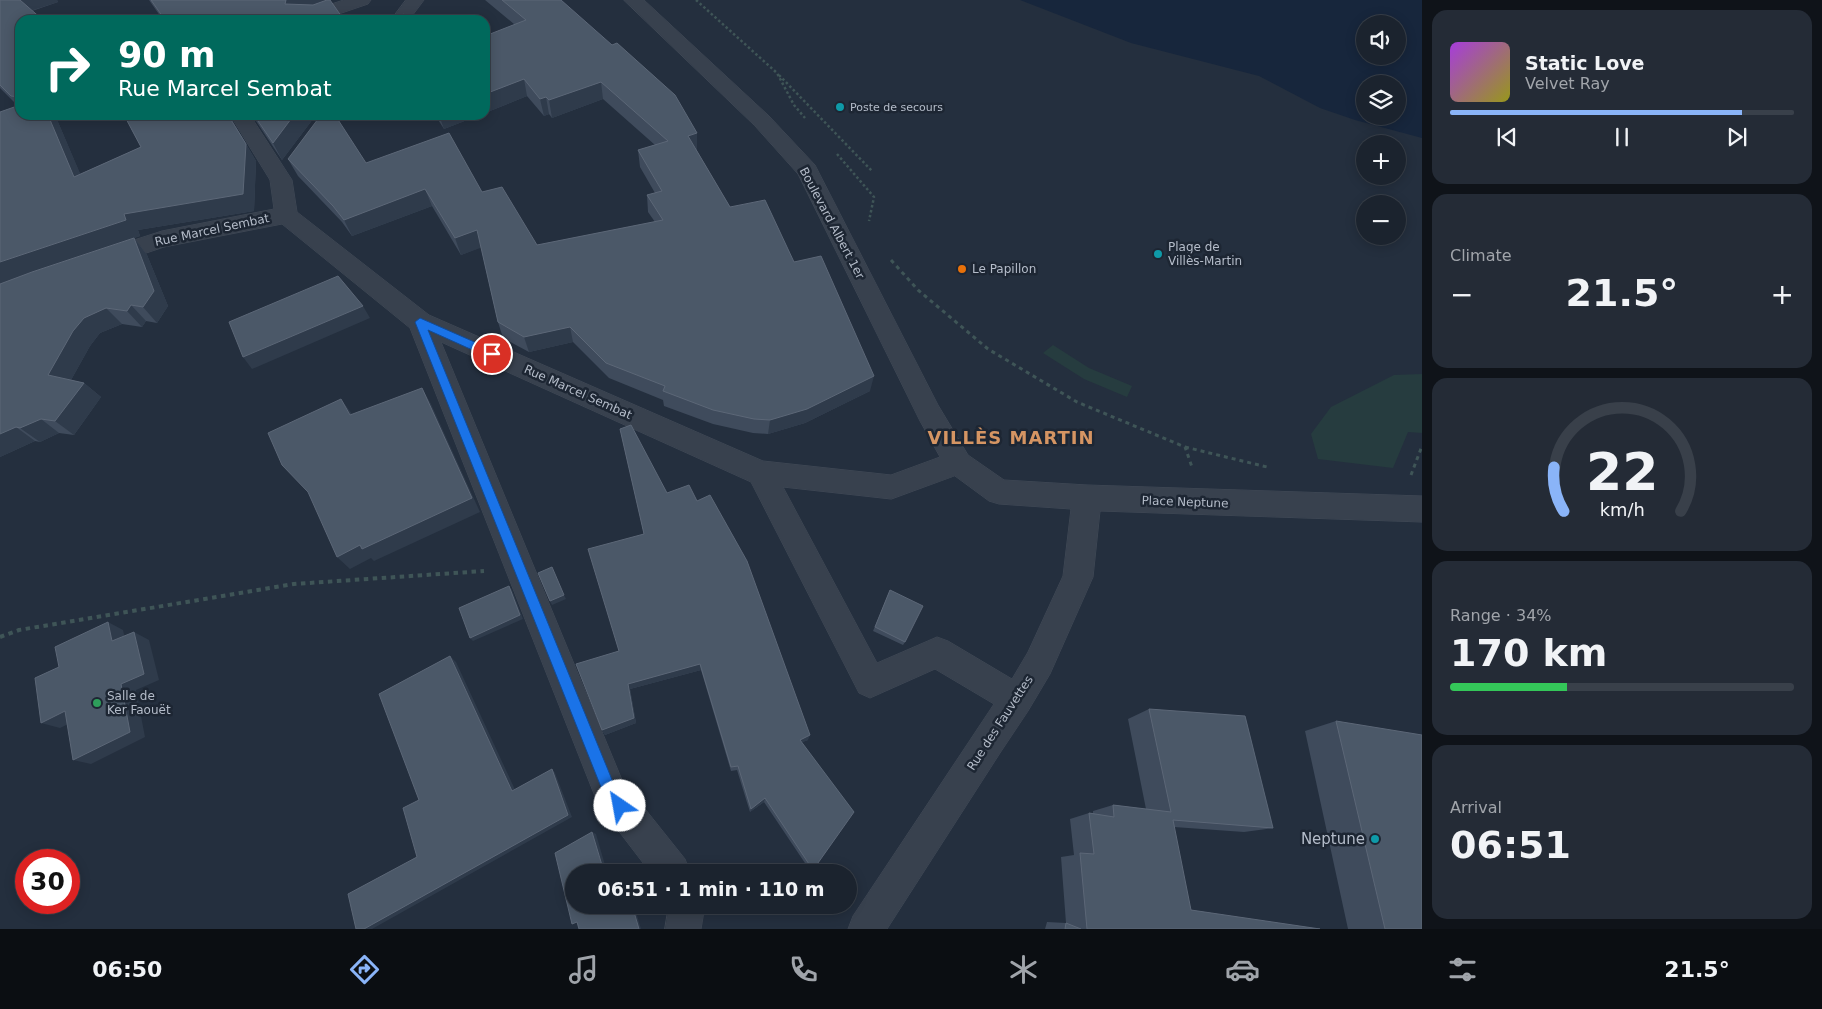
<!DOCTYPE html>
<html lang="en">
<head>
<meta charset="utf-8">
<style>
  :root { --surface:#1b232e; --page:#242b36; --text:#f1f3f6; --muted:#a0a4aa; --line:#39404a; --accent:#8ab4f8 }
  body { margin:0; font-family:"DejaVu Sans",sans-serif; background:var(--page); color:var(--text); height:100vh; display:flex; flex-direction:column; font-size:19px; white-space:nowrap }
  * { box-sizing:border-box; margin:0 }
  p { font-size:16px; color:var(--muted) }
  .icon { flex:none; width:28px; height:28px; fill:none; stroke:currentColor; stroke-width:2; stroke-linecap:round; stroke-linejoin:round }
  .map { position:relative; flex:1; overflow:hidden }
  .sheet { display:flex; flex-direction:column; gap:10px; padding:10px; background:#0f1319; width:400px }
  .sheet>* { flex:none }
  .hud { position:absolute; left:15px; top:15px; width:475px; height:105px; border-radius:15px; box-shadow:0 2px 12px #0003,0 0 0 1px var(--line); background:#00695c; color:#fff; overflow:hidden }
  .buttons { position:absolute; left:1356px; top:15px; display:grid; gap:10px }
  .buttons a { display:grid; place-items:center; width:50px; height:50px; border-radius:50%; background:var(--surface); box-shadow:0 2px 12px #0003,0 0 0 1px var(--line); font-size:25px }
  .speed { position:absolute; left:15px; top:849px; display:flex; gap:10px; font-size:25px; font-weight:700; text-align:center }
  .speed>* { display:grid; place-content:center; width:65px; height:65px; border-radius:50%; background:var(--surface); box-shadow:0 2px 12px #0003,0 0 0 1px var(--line); line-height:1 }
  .speed .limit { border:8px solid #d22; background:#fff; color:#111 }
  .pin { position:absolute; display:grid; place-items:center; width:42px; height:42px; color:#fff; margin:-21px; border:2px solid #fff; border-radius:50%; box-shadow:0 1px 5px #0007 }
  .me { position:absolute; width:55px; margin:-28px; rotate:327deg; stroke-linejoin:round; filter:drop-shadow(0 0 4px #0008) }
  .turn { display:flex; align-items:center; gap:18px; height:105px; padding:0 20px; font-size:22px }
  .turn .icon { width:65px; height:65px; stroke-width:2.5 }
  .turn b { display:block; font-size:35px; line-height:42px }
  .big { font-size:38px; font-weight:700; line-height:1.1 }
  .sheet .widget { flex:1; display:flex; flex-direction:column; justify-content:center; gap:8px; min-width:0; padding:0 18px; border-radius:15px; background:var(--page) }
  .sheet .dial { align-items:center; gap:0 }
  .dial svg { height:130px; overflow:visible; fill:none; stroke:var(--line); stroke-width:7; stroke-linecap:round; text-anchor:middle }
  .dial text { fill:var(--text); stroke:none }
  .song { display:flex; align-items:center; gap:15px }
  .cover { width:60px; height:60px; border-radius:8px; background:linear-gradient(135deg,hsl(280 70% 55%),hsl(60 70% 35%)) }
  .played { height:5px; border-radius:2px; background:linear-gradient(90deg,var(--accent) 85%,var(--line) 85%) }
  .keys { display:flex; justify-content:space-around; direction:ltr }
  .heat { display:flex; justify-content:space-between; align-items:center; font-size:28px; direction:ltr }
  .charge { height:8px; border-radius:4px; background:linear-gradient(90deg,#34c759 34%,var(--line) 0) }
  .trip { position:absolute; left:565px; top:864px; width:292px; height:50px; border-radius:25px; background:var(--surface); box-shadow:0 2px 12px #0003,0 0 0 1px var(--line); font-weight:700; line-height:50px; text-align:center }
  .dock { display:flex; height:80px; justify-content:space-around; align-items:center; background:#0b0e12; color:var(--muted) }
  .dock .icon { width:35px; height:35px }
  .dock .selected { color:var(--accent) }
  .dock b { font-size:22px; color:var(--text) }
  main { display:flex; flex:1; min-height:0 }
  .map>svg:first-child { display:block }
</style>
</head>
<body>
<main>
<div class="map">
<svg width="1422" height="929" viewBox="0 0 1422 929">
  <rect width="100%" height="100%" fill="#242f3e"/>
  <!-- green -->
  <path fill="#263c3f" d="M1053 345 1089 368 1132 386 1127 397 1084 379 1043 353Z
    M1422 374V433L1408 432 1393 468 1318 459 1311 434 1331 407 1394 375Z"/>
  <!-- water -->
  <path fill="#17263c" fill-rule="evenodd" d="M1020 0H1422V138L1355 120 1320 108 1259 76 1131 43ZM1365 24H1398V56H1365ZM1365 84H1398V116H1365Z"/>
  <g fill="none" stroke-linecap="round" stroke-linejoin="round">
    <!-- minor casing -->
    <g stroke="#414a57" stroke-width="1">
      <path id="minor" d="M344 0H371L368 4 321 20H294L296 16Z
        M406 0H424L409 20H391Z
        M624 0H644L769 116 815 165 938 405 968 455 1004 480 1087 485 1422 496V522L1100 511 1093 577 1050 674 1028 711 1000 753 887 929H848L853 916 994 704 935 669 870 698 859 693 751 482 441 342 622 780 685 859 690 872H650L598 804 410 328 282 224 164 247 105 267 97 264 93 258 97 252 162 231 274 209 270 180 230 115H250L292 180 297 212 429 315 763 461 891 475 940 457 920 421 798 174 755 126ZM955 476 989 501 999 504 1071 509 1063 576 1028 652 1012 679 948 641 937 637 877 663 783 487 891 499Z
        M669 905H705L701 929H665Z"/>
    </g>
    <!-- path-far2 -->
    <path stroke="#3f5557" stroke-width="2.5" stroke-dasharray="2.5 2.5" stroke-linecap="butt" d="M696 0 777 73 794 105 805 118
      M779 75 872 171
      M837 154 874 197 869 221"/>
    <!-- path-far1 -->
    <path stroke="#3f5557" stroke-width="3" stroke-dasharray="4 4" stroke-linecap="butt" d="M891 260 918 290 988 349 1077 402 1185 447 1192 467
      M1185 447 1267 467
      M1411 475 1422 446"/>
    <!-- path -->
    <path stroke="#3f5557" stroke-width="4" stroke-dasharray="4.5 4.5" stroke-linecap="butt" d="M0 637 19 630 294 584 484 571"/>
    <!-- minor -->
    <use href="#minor" fill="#38414e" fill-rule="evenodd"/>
  </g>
  <!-- wall -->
  <path fill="#3f4b5c" d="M0 0H57L58 2 32 11 20 20V115H55L80 174 141 147 124 115H229L256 161 254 211 138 230 140 236 134 238 147 255 168 306 157 323 146 321 142 327 122 324 100 333 90 346 71 380 84 383 101 397 74 435 59 433 40 442 35 441 0 457 18 106 0 88Z
    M149 0H326L344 20H163Z
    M485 0H561L697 150V151L730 207 794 262 870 391 805 423 768 434 753 433 713 424 664 406 663 400 609 378 573 342 529 352 503 338 498 322 481 247 461 255 432 206 352 236 342 222 298 176 288 159 366 163 482 192 537 245 655 222 648 212 647 195 655 193 640 167 638 150 655 145 603 99 552 118 549 114 544 116 527 96 485 113 514 24Z
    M252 115H316L282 160Z
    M435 115H480L444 129Z
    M620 429 667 493 808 740 802 742 813 870 811 872 764 802 750 812 737 770 731 771 701 670 630 689 636 723 605 735 602 730 644 534Z
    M890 590 905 642 903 645 873 631Z
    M1149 709 1273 828 1244 832 1174 827 1191 910 1320 929H1045L1047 922 1066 923 1061 857 1074 855 1070 819 1089 813 1093 814V811L1113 805 1146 809 1128 719Z
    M1336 721 1422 929H1348L1305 731Z"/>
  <!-- shaded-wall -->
  <path fill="#2f3b4b" d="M17 0H57L58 2 27 12Z
    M286 0H326L327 4 295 14 285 4Z
    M524 79 527 96 485 113V94Z
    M601 82 603 99 552 118 549 100Z
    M546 97 549 114 544 116 540 99Z
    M48 115H55L89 194 74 177Z
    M294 115H316L282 160 273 143Z
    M439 115H480L444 129Z
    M697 133V150L688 153V136Z
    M246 144 256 161 254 211 138 230 140 236 134 238 147 255 168 306 157 323 143 307 0 284V262L124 214Z
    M425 189 432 206 352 236 344 220Z
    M477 230 483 247 461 255 455 238Z
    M131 305 146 321 142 327 127 311Z
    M363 306 370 318 252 369 243 357Z
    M106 308 122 324 100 333 90 346 66 389 48 375 73 331 84 318Z
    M570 327 573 342 529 352 524 337Z
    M874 376 870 391 805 423 768 434 770 420Z
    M84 383 101 397 74 435 55 421Z
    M422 388 431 404 480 512 374 561 371 558 350 569 337 557Z
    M341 399 352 414 350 415Z
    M41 419 59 433 40 442 20 428Z
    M16 427 35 441 0 457V434Z
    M509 586 512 590 523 619 473 641 470 638Z
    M564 595 566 599 552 605 550 601Z
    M108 622 123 630 127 648 112 641Z
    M134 632 149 640 159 680 136 690 145 737 91 764 73 760 121 684Z
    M450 656 456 662 517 794 512 791Z
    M700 664 701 670 630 689 636 723 605 735 602 730 628 684Z
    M65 711 83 717 60 728 41 723Z
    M810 735 808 740 798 744 800 740Z
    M552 769 555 773 572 817 372 929H364Z
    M765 798 764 802 750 812 751 809Z
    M592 832 596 834 607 872H604Z
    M632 905H634L641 929H639Z"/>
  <!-- building -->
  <path fill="#4b5868" stroke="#5c6777" d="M0 0H20L43 20H20V97L11 96 0 85Z
    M151 0H286L285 4 313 5 327 0H330L344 20H165Z
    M502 0H561L612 45 617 43 675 95 697 133 688 136 730 207 765 200 794 262 821 256 874 376 807 409 770 420 754 419 713 410 663 391 665 386 606 363 570 327 524 337 498 322 477 230 455 238 425 189 344 220 333 206 288 159 321 115H335L366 163 449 133 482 192 502 187 537 245 663 220 647 195 662 191 638 150 668 141 601 82 549 100 546 97 540 99 524 79 485 94V36L526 20Z
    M403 14 411 20H398Z
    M20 105V115H48L74 177 141 147 124 115H228L246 144 243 194 124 214 126 220 0 262V112Z
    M254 115H294L273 143Z
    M134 238 154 291 143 307 131 305 127 311 106 308 84 318 73 331 48 375 84 383 55 421 41 419 20 428 16 427 0 434V284L32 272Z
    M338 276 363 306 243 357 229 322Z
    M422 388 472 498 362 549 360 545 337 557 308 492 282 465 268 433 341 399 350 415Z
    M631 425 667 493 689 485 697 501 710 495 747 561 810 735 800 740 854 812 813 870 765 798 751 809 738 766 731 767 700 664 628 684 634 718 602 730 576 664 619 651 588 549 644 534 620 429Z
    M552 567 564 595 550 601 538 573Z
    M509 586 520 615 470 638 459 608Z
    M890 590 923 606 905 642 875 627Z
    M108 622 112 641 134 632 144 674 121 684 130 732 73 760 65 711 41 723 35 678 59 667 55 647Z
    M450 656 512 791 552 769 568 815 364 929H356L348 894 417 857 403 808 419 800 379 694Z
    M1149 709 1245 716 1273 828 1173 820 1191 910 1320 929H1087L1080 853 1094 854 1089 813 1114 817 1113 805 1171 812Z
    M1336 721 1422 735V929H1385Z
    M592 832 604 872H574V905H632L639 929H579L577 922 572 924 555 853Z
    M1066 923 1081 929H1065Z"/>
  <!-- route -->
  <path fill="#1a73e8" stroke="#114b97" d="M420 318 495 351 497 354 495 357H488L428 330 615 787 627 806 625 811 620 813 615 811 603 792 415 322Z"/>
  <!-- markers -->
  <g fill="#0f9aa8" stroke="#1d2633" stroke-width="2">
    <circle cx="840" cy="107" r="5"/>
    <circle cx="1158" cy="254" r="5"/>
    <circle cx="1375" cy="839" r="5"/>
  </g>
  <circle fill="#e8710a" stroke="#1d2633" stroke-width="2" cx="962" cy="269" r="5"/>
  <circle fill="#2e9e5b" stroke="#1d2633" stroke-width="2" cx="97" cy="703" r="5"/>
  <g text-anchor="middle" stroke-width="5" stroke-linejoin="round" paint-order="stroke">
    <!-- far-poi labels -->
    <g font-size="11" fill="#b4bcc9" stroke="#1d2633" text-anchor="start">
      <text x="850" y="111">Poste de secours</text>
    </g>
    <!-- street labels -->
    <g font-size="12" fill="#b4bcc9" stroke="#1d2633">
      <text transform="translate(832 223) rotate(62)" y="4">Boulevard Albert 1er</text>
      <text transform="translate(212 230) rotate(-12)" y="4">Rue Marcel Sembat</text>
      <text transform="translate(578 392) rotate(24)" y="4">Rue Marcel Sembat</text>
      <text transform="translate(1185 502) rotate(2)" y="4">Place Neptune</text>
      <text transform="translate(1000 723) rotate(-57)" y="4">Rue des Fauvettes</text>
    </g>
    <!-- poi labels -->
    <g font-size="12" fill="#b4bcc9" stroke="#1d2633" text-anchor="start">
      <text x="1168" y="251">Plage de<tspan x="1168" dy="14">Villès-Martin</tspan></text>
      <text x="972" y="273">Le Papillon</text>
      <text x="107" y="700">Salle de<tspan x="107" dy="14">Ker Faouët</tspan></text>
    </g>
    <!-- near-poi labels -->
    <g font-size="15" fill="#b4bcc9" stroke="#1d2633" text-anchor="end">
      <text x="1365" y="844">Neptune</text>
    </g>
    <!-- district labels -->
    <g font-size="18" font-weight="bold" letter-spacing="1" fill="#d59563" stroke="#1d2633">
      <text x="1011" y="444">VILLÈS MARTIN</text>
    </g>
  </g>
</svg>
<div class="buttons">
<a><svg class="icon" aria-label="sound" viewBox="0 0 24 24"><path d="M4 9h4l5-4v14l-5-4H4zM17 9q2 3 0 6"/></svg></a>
<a><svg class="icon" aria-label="layers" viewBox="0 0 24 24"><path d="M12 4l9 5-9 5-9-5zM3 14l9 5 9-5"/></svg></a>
<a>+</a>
<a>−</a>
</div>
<div class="speed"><div class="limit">30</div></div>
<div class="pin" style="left:492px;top:354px;background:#d93025"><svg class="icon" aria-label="arrive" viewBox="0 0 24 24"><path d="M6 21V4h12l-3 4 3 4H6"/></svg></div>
<svg class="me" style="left:620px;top:806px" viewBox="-20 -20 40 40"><circle r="19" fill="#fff"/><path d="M0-13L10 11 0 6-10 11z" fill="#1a73e8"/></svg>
<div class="trip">06:51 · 1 min · 110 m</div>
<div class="hud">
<div class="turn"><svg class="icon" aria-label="right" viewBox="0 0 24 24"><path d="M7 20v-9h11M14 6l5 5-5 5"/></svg><div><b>90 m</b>Rue Marcel Sembat</div></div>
</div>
</div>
<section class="sheet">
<div class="widget">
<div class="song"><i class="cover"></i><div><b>Static Love</b><p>Velvet Ray</p></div></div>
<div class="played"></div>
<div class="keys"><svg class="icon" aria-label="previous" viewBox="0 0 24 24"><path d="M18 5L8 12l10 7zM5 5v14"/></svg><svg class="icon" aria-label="pause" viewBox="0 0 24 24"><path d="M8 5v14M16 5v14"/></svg><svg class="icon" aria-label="next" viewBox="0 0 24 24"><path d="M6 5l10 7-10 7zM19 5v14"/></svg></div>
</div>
<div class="widget"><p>Climate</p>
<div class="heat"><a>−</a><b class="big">21.5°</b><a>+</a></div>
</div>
<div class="widget dial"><svg viewBox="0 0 100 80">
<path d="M14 69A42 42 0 1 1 86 69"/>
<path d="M14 69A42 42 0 0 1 8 42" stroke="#8ab4f8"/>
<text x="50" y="56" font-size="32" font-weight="700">22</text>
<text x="50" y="72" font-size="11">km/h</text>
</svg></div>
<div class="widget"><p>Range · 34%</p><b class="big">170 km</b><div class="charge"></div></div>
<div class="widget"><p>Arrival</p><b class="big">06:51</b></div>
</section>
</main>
<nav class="dock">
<b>06:50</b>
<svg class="icon selected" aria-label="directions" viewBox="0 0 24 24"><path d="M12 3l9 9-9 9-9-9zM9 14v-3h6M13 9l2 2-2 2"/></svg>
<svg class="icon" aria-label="music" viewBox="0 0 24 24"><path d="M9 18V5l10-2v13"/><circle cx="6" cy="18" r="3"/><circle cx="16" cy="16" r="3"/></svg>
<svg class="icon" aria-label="phone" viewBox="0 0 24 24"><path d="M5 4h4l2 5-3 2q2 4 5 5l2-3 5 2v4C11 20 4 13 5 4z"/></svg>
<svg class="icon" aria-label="climate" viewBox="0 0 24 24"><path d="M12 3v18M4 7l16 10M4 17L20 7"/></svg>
<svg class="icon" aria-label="car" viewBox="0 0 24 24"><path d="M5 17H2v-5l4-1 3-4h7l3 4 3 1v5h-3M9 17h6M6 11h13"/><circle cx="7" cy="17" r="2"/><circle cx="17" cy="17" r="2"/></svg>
<svg class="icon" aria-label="filters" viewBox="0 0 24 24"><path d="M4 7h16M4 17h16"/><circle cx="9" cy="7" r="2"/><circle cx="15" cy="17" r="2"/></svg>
<b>21.5°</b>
</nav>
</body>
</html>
